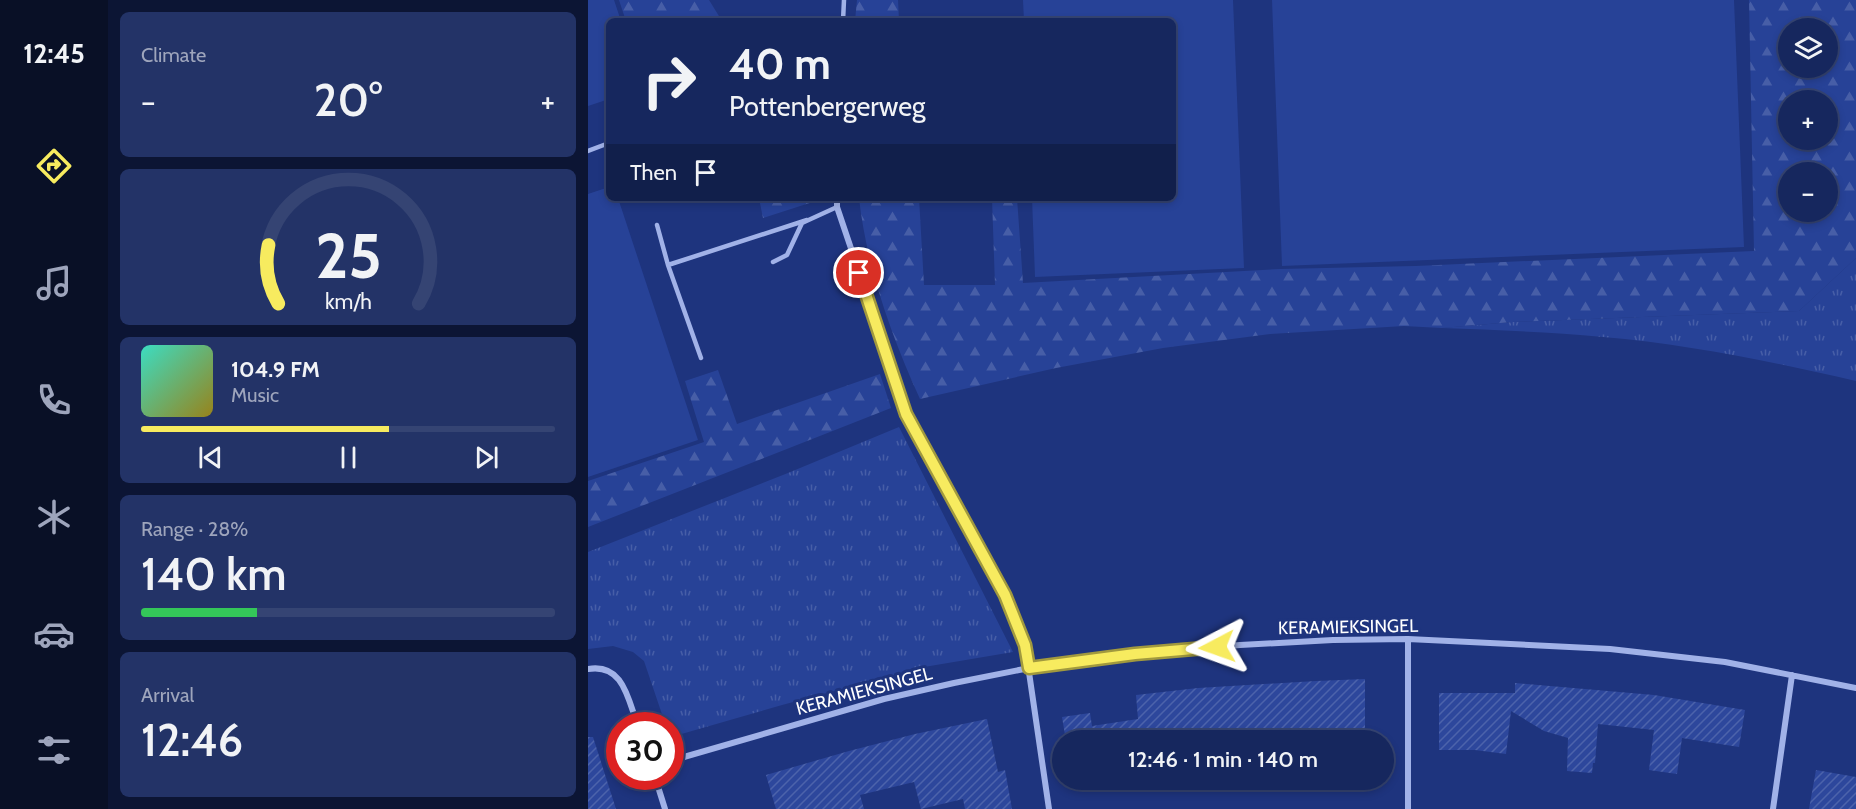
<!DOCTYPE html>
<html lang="en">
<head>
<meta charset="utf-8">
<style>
  :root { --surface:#16275e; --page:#233367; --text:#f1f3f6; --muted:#9ea5bc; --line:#354473; --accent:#f7eb5f }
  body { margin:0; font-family:Cabin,sans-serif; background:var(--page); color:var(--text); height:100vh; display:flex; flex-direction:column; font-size:22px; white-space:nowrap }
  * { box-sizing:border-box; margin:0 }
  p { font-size:20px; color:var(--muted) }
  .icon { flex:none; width:33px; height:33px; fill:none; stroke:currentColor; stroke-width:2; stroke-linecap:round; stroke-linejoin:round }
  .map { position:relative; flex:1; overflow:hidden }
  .details { display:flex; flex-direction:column; gap:12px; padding:12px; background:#0c1534; width:480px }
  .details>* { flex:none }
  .banner { position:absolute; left:18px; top:18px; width:570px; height:183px; border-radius:9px; box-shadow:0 3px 9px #0003,0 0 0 2px var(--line); background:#16275e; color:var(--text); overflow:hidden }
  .tools { position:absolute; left:1190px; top:18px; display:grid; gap:12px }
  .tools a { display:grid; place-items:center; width:60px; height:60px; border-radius:50%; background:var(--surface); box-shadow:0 3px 9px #0003,0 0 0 2px var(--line); font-size:30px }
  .speed { position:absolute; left:18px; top:712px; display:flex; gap:12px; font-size:30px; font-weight:700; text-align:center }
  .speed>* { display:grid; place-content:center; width:78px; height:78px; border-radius:50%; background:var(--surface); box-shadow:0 3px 9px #0003,0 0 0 2px var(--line); line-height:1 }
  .speed .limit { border:9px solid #d22; background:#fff; color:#111 }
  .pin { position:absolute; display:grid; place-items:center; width:51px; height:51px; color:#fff; margin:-26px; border:3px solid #fff; border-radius:50%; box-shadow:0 2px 6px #0007 }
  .me { position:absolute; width:66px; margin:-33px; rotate:266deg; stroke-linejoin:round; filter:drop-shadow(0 0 4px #0008) }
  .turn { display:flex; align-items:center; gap:21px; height:126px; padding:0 24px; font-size:27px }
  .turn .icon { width:78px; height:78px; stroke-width:2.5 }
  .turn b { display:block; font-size:42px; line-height:51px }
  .then { display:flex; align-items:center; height:57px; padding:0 24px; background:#0003; gap:12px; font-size:22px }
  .big { font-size:45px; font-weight:600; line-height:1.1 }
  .details .tile { flex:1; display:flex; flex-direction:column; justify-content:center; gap:9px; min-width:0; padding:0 21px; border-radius:9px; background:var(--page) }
  .details .dial { align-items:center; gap:0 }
  .dial svg { height:156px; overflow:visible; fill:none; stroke:var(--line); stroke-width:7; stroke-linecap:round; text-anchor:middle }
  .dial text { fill:var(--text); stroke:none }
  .song { display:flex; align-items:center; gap:18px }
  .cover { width:72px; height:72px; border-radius:9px; background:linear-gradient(135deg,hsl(170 70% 55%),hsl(50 70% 35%)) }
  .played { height:6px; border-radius:3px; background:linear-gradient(90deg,var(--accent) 60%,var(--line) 60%) }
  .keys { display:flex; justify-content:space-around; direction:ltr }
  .heat { display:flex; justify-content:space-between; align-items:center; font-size:33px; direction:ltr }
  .charge { height:9px; border-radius:4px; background:linear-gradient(90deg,#34c759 28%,var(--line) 0) }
  .trip { position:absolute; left:464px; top:730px; width:342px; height:60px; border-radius:30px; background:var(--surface); box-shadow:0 3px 9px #0003,0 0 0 2px var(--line); font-weight:600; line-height:60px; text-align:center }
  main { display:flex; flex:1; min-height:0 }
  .dock { display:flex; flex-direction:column; width:108px; justify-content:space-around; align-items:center; background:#091026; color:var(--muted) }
  .dock .icon { width:42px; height:42px }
  .dock .selected { color:var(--accent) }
  .dock b { font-size:27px; color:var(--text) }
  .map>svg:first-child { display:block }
</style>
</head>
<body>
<main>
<nav class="dock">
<b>12:45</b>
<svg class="icon selected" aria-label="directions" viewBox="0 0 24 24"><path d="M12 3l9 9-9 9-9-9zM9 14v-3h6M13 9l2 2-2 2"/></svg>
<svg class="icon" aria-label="music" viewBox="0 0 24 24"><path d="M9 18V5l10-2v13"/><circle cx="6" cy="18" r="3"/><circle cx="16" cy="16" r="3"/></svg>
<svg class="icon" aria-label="phone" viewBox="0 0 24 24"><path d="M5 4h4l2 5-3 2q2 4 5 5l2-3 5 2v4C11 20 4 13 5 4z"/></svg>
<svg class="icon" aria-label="climate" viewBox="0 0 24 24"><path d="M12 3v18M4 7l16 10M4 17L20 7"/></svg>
<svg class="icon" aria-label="car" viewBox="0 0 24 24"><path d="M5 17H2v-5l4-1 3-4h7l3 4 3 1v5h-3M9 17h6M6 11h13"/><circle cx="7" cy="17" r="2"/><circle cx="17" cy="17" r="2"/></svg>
<svg class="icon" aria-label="filters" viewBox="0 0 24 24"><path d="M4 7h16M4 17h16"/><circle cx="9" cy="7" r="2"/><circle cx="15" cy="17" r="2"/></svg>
</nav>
<section class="details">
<div class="tile"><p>Climate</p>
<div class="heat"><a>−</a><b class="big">20°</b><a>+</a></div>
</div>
<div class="tile dial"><svg viewBox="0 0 100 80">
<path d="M14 69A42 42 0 1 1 86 69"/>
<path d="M14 69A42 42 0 0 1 9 39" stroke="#f7eb5f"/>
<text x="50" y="56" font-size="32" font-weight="700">25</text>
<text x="50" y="72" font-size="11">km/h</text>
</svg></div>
<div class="tile">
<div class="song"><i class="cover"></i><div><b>104.9 FM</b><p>Music</p></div></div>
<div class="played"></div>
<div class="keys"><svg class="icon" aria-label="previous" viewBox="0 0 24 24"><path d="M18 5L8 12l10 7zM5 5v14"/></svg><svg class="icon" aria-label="pause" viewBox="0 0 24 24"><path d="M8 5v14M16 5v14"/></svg><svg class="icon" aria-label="next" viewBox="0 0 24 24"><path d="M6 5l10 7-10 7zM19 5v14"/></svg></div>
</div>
<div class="tile"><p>Range · 28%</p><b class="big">140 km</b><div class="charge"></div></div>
<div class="tile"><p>Arrival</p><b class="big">12:46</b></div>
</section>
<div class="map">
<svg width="1268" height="809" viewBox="0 0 1268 809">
  <defs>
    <pattern id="grass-tufts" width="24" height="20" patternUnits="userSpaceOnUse" patternTransform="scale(1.5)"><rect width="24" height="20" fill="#274297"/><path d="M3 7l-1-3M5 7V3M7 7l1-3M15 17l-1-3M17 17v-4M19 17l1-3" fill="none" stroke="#475ea7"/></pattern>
    <pattern id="forest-firs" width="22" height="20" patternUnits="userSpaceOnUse" patternTransform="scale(1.5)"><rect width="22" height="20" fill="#274297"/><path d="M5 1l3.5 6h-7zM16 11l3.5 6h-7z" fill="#475ea7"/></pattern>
    <pattern id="building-hatch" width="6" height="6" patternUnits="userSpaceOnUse" patternTransform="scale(1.5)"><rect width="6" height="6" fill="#2d479c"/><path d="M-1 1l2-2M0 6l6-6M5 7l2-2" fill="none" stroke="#4c63ab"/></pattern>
  </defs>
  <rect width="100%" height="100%" fill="#1e347e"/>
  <!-- grass -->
  <path fill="url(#grass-tufts)" d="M1268 258V381C1186 362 1099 344 1015 337 962 332 908 330 854 328L924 322 1211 311Z
    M311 427 425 652 336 667 194 705 83 737 82 726H78L56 661 45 652 25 646 0 649V552L200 473Z"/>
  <!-- forest -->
  <path fill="url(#forest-firs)" fill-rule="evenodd" d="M31 0H121L134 21H38Z
    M269 0H310L311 21H267Z
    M1161 0H1268V258L1211 311 924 322 854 328 816 326 682 334 575 348 468 368 332 399C303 335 279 268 271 198H331L336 285H407L404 198H429L435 283 693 269 828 266 1166 251ZM1200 28H1239V68H1200ZM1200 100H1239V140H1200ZM1200 172H1239V212H1200Z
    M171 198H233L234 199 175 218Z
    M130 370 149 424 292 374 303 408 0 527V481L116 442 97 381Z"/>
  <!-- garden -->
  <path fill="#274297" d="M0 0H26L33 21H21V99L0 106Z
    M435 0H645L656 268 447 277 444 198H585V21H436Z
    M684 0H1146L1156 247 694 266Z
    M21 187V198H30L110 440 0 477V194Z"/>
  <!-- building -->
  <path fill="url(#building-hatch)" d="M777 679V730L722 731V741H478L474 717 502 713 504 726 550 719 548 695 610 688 728 681Z
    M927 683 1066 695 1157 710 1151 747 1094 738 1089 774 1061 770 1066 730 1010 724 1007 763H1005L1004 773 979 771 980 738 956 731 923 711 918 754 887 750H851V693H927Z
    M399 719 410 772 417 770 424 809H377L375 799 333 809 326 782 272 795 276 809H188L178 775 261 751 327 734Z
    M0 737H5L28 809H0Z
    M1228 770 1268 777V809H1221Z"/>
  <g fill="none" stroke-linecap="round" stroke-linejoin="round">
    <!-- service -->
    <path stroke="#a1b2e8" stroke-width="4.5" d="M255 21 256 0
      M0 151 21 143
      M69 225 80 265
      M185 262 199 255 214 223 249 207
      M113 358 80 265 219 220"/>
    <!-- minor -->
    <path stroke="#a1b2e8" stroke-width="6" d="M249 198V207L319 414 417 595 437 645 461 809
      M820 639V809
      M0 669C36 663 40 700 50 726
      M82 761 296 699 366 683 441 668 547 654 652 645 745 640 820 639 1022 649 1137 662 1268 688
      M67 777 77 809
      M1185 809 1204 675"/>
  </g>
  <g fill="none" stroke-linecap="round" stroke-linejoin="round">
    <!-- route casing -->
    <g stroke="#a1993e" stroke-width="15">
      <path id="route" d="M271 273 318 414 417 595 437 645 441 668 547 654 629 647"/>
    </g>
    <!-- route -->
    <use href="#route" stroke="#f7eb5f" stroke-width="10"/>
  </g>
  <g text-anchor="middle" stroke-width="6" stroke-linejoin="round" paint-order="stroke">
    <!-- street labels -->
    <g font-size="18" fill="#fff" stroke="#1e347e">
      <text transform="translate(760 627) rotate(-1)" y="6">KERAMIEKSINGEL</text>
      <text transform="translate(276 691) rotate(-15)" y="6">KERAMIEKSINGEL</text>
    </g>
  </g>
</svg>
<div class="tools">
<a><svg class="icon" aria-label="layers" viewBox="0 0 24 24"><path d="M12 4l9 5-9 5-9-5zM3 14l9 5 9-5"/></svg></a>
<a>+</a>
<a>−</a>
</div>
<div class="speed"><div class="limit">30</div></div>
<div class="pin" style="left:271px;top:273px;background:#d93025"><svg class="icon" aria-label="arrive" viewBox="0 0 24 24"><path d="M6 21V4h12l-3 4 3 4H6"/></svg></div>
<svg class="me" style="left:629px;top:647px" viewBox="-20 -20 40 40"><path d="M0-17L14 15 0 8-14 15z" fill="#f7eb5f" stroke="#fff" stroke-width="4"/></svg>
<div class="trip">12:46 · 1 min · 140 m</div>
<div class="banner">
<div class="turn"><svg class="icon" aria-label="right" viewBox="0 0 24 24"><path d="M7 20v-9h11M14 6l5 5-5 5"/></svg><div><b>40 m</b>Pottenbergerweg</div></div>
<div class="then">Then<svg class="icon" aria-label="arrive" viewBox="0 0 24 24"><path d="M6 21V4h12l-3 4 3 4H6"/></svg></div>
</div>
</div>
</main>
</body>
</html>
